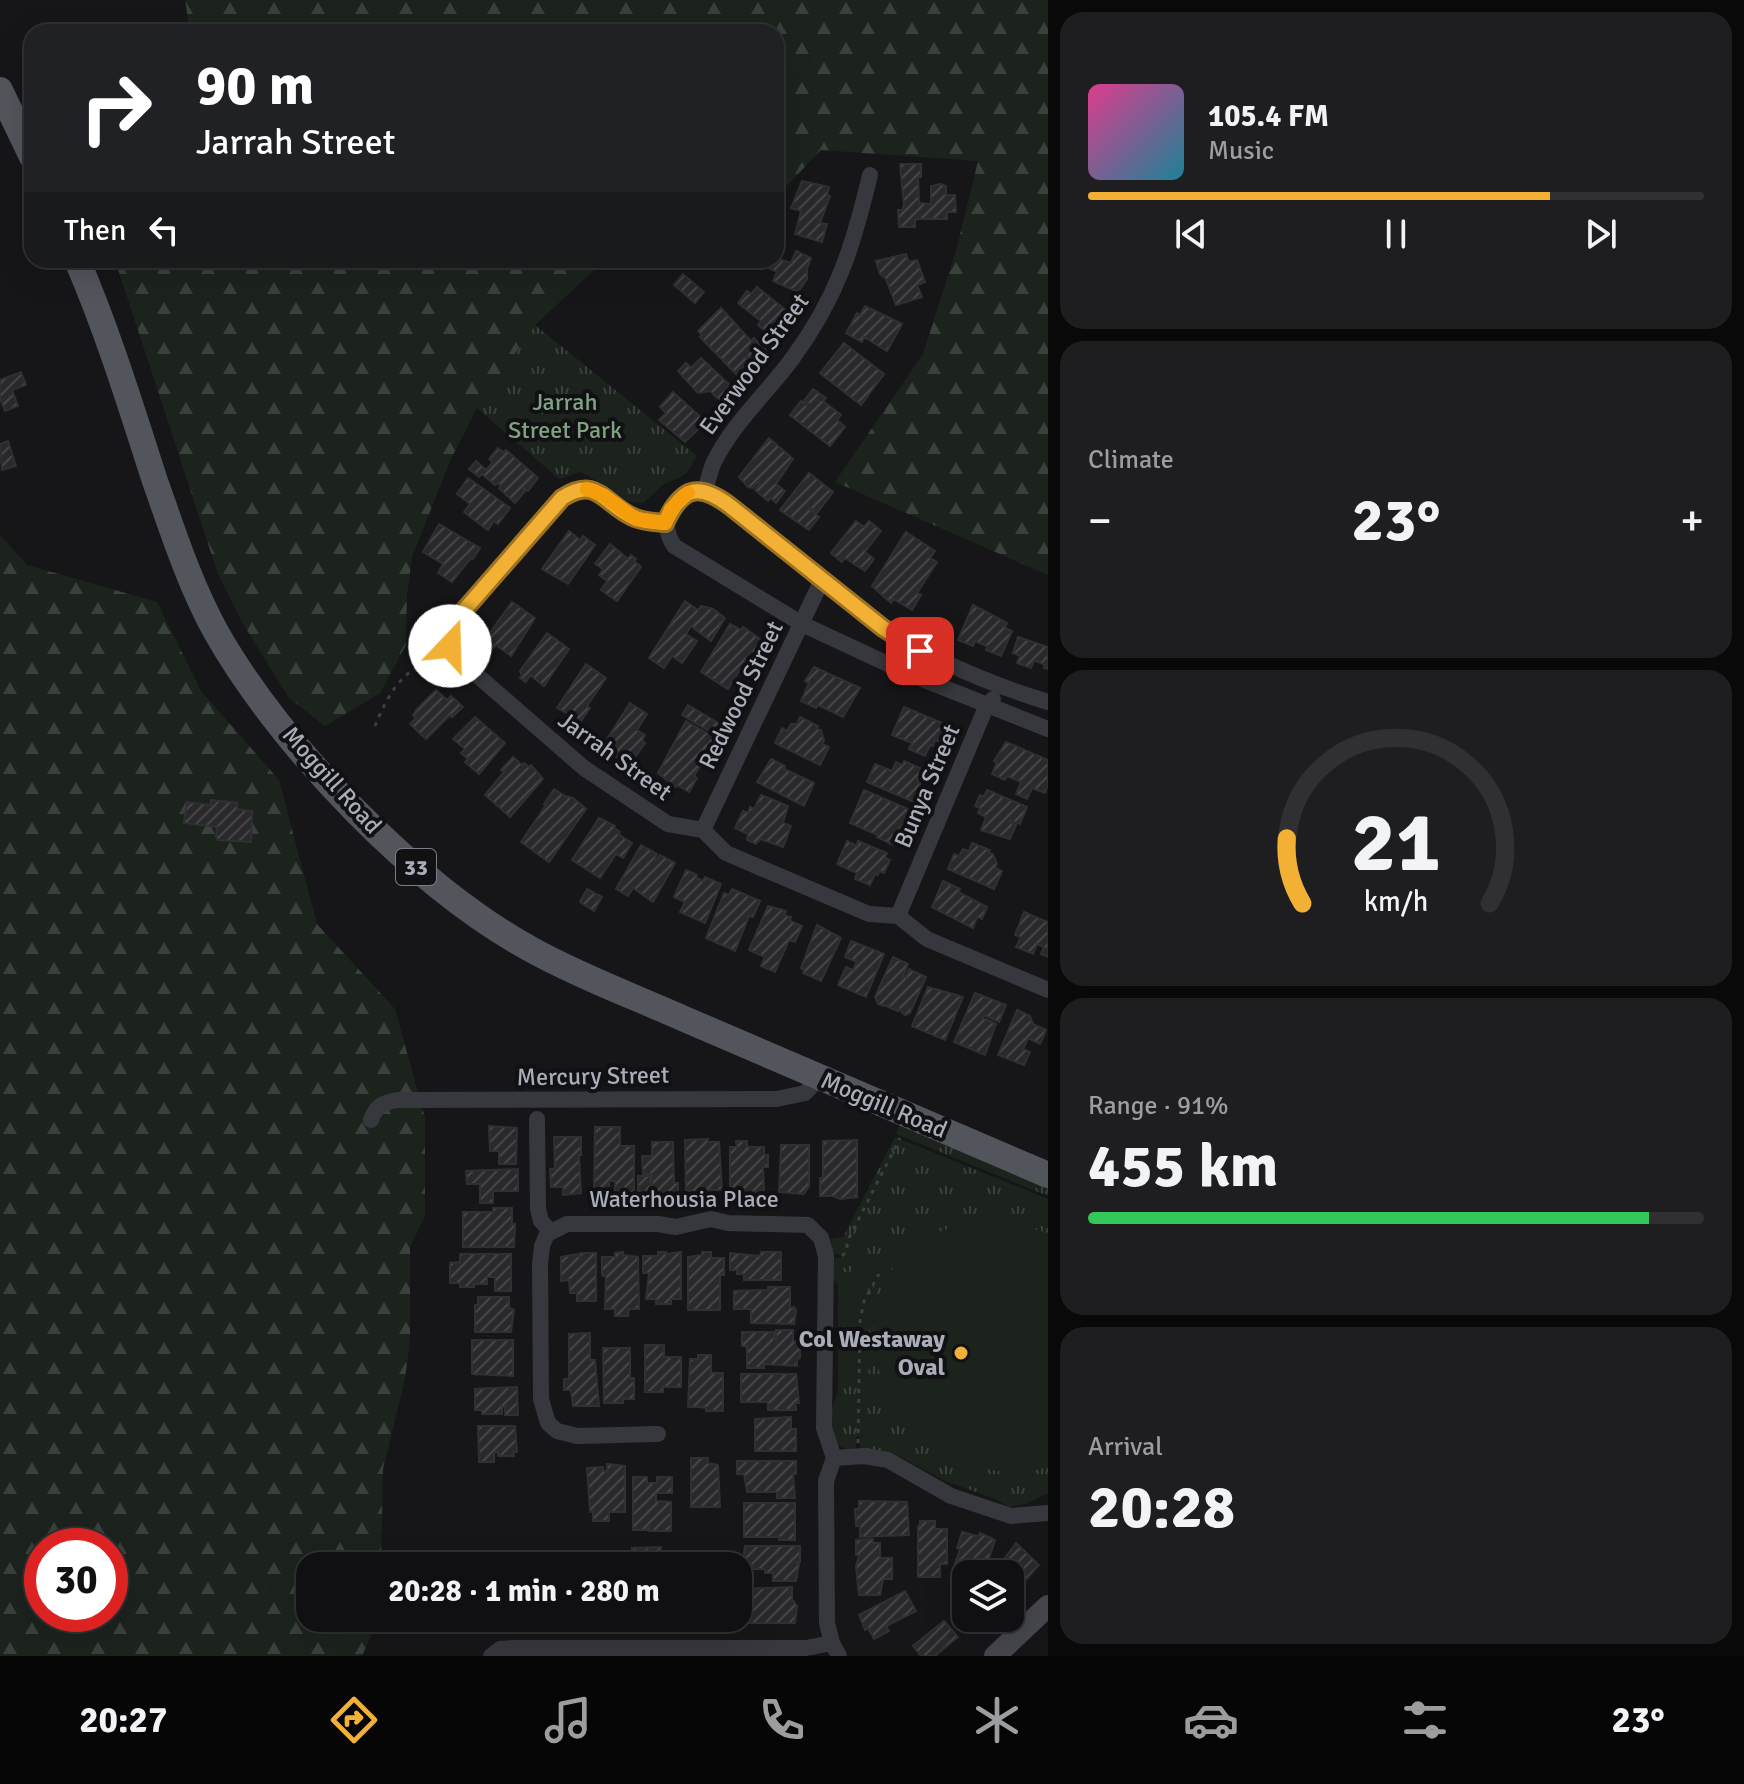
<!DOCTYPE html>
<html lang="en">
<head>
<meta charset="utf-8">
<style>
  :root { --surface:#101012; --page:#1e1e20; --text:#f1f3f6; --muted:#9c9d9f; --line:#303032; --accent:#f2b134 }
  body { margin:0; font-family:Signika,sans-serif; background:var(--page); color:var(--text); height:100vh; display:flex; flex-direction:column; font-size:30px; white-space:nowrap }
  * { box-sizing:border-box; margin:0 }
  p { font-size:26px; color:var(--muted) }
  .icon { flex:none; width:44px; height:44px; fill:none; stroke:currentColor; stroke-width:2; stroke-linecap:round; stroke-linejoin:round }
  .map { position:relative; flex:1; overflow:hidden }
  .sheet { display:flex; flex-direction:column; gap:12px; padding:12px; background:#09090a; width:696px }
  .sheet>* { flex:none }
  .hud { position:absolute; left:24px; top:24px; width:760px; height:244px; border-radius:24px; box-shadow:0 8px 32px #0002,0 0 0 2px var(--line); background:#202124; color:#fff; overflow:hidden }
  .fabs { position:absolute; left:952px; top:1560px; display:grid; gap:16px }
  .fabs a { display:grid; place-items:center; width:72px; height:72px; border-radius:16px; background:var(--surface); box-shadow:0 8px 32px #0002,0 0 0 2px var(--line); font-size:40px }
  .speed { position:absolute; left:24px; top:1528px; display:flex; gap:16px; font-size:40px; font-weight:700; text-align:center }
  .speed>* { display:grid; place-content:center; width:104px; height:104px; border-radius:50%; background:var(--surface); box-shadow:0 8px 32px #0002,0 0 0 2px var(--line); line-height:1 }
  .speed .limit { border:12px solid #d22; background:#fff; color:#111 }
  .pin { position:absolute; display:grid; place-items:center; width:68px; height:68px; color:#fff; margin:-34px; border-radius:16px; box-shadow:0 4px 12px #0006 }
  .me { position:absolute; width:88px; margin:-44px; rotate:21deg; stroke-linejoin:round; filter:drop-shadow(0 0 6px #0008) }
  .turn { display:flex; align-items:center; gap:28px; height:168px; padding:0 40px; font-size:36px }
  .turn .icon { width:104px; height:104px; stroke-width:2.5 }
  .turn b { display:block; font-size:56px; line-height:68px }
  .then { display:flex; align-items:center; height:76px; padding:0 40px; background:#0003; gap:16px; font-size:30px }
  .big { font-size:60px; font-weight:700; line-height:1.1 }
  .sheet .tile { flex:1; display:flex; flex-direction:column; justify-content:center; gap:12px; min-width:0; padding:0 28px; border-radius:24px; background:var(--page) }
  .sheet .dial { align-items:center; gap:0 }
  .dial svg { height:208px; overflow:visible; fill:none; stroke:var(--line); stroke-width:7; stroke-linecap:round; text-anchor:middle }
  .dial text { fill:var(--text); stroke:none }
  .song { display:flex; align-items:center; gap:24px }
  .cover { width:96px; height:96px; border-radius:12px; background:linear-gradient(135deg,hsl(330 70% 55%),hsl(190 70% 35%)) }
  .played { height:8px; border-radius:4px; background:linear-gradient(90deg,var(--accent) 75%,var(--line) 75%) }
  .keys { display:flex; justify-content:space-around; direction:ltr }
  .heat { display:flex; justify-content:space-between; align-items:center; font-size:44px; direction:ltr }
  .charge { height:12px; border-radius:6px; background:linear-gradient(90deg,#34c759 91%,var(--line) 0) }
  .trip { position:absolute; left:296px; top:1552px; width:456px; height:80px; border-radius:24px; background:var(--surface); box-shadow:0 8px 32px #0002,0 0 0 2px var(--line); font-weight:700; line-height:80px; text-align:center }
  .dock { display:flex; height:128px; justify-content:space-around; align-items:center; background:#060607; color:var(--muted) }
  .dock .icon { width:56px; height:56px }
  .dock .on { color:var(--accent) }
  .dock b { font-size:36px; color:var(--text) }
  main { display:flex; flex:1; min-height:0 }
  .map>svg:first-child { display:block }
</style>
</head>
<body>
<main>
<div class="map">
<svg width="1048" height="1656" viewBox="0 0 1048 1656">
  <defs>
    <pattern id="grass-tufts" width="24" height="20" patternUnits="userSpaceOnUse" patternTransform="scale(2)"><rect width="24" height="20" fill="#1c231d"/><path d="M3 7l-1-3M5 7V3M7 7l1-3M15 17l-1-3M17 17v-4M19 17l1-3" fill="none" stroke="#3a403c"/></pattern>
    <pattern id="forest-firs" width="22" height="20" patternUnits="userSpaceOnUse" patternTransform="scale(2)"><rect width="22" height="20" fill="#1c231d"/><path d="M5 1l3.5 6h-7zM16 11l3.5 6h-7z" fill="#3a403c"/></pattern>
    <pattern id="building-hatch" width="6" height="6" patternUnits="userSpaceOnUse" patternTransform="scale(2)"><rect width="6" height="6" fill="#29292c"/><path d="M-1 1l2-2M0 6l6-6M5 7l2-2" fill="none" stroke="#454548"/></pattern>
  </defs>
  <rect width="100%" height="100%" fill="#161618"/>
  <!-- grass -->
  <path fill="url(#grass-tufts)" d="M535 325 697 456 686 474 664 484 643 503C617 504 604 481 580 472L559 479 477 408Z
    M900 1124 1048 1187V1196L896 1134Z
    M895 1137 1048 1199V1493L1025 1504 1009 1507 998 1500 943 1480 892 1452 861 1450 859 1436H857L855 1451C824 1449 828 1414 838 1393V1287L833 1277 832 1259 841 1257 842 1255 832 1253 830 1239 843 1237Z"/>
  <!-- forest -->
  <path fill="url(#forest-firs)" fill-rule="evenodd" d="M185 0H1048V575L835 482 923 354 956 251 978 161 821 150 776 197V32H190Z
    M115 260H609L604 261 535 325 477 408 451 459 412 557 407 594 406 645 380 693 325 726 289 698 242 622 218 574Z
    M0 535 27 565 157 602 201 691 279 780 317 924 395 1009 425 1118V1216L410 1247V1338L405 1379 383 1469 381 1566H310V1618H379L362 1656H0ZM42 1546H110V1614H42Z"/>
  <!-- garden -->
  <path fill="#1c231d" d="M981 1222 1016 1224 1048 1233V1467C1014 1477 984 1472 953 1456 841 1400 844 1235 981 1222Z
    M849 1248 878 1273 866 1292 860 1312 856 1385 842 1389V1272H853V1262H842V1257Z
    M880 1275 883 1276C875 1292 869 1309 869 1327 867 1349 878 1366 859 1383 860 1340 859 1313 880 1275Z"/>
  <!-- building -->
  <path fill="url(#building-hatch)" stroke="#303034" stroke-width="2" d="M900 164H921V177H918L919 203 931 204V186L941 184 946 186V195H955L956 212H947V219H918L915 220V227H899L898 210H902L904 205Z
    M802 181 829 187 827 195 830 196 820 223 827 224 822 242 795 234 801 211 791 208Z
    M796 251 811 258 807 269V279L798 292 773 281 777 272 769 268 772 260 776 258 791 263Z
    M906 254 909 262 917 260 925 282 917 285 922 297 896 305 886 279 880 274 876 261Z
    M683 274 704 292 695 303 674 285Z
    M757 287 787 311 776 322 779 324 770 335 758 325 761 321 738 303 747 291 751 294Z
    M865 306 902 324 887 351 864 337 862 342 846 333 857 313 860 315Z
    M721 308 751 341 754 338 766 350 753 362 748 356 746 358 752 364 739 377 700 337 702 335 698 331Z
    M844 343 884 374 861 405 820 373Z
    M701 358 735 390 723 403 710 391 698 393 678 371 686 363 691 368Z
    M21 372 26 385 12 390 18 406 5 411 0 398V380Z
    M813 389 826 398 823 401 841 415 837 420 845 427 830 446 790 415 801 401 807 406 809 404 804 401Z
    M673 392 706 422 685 442 659 420 666 413 660 407Z
    M769 438 793 459 776 484 785 491 776 503 771 498 768 501 755 490 760 484 758 482 753 488 748 487 739 477Z
    M8 441 16 466 2 470 0 444Z
    M498 448 503 452 506 450 538 478 528 491 523 487 525 491 515 503 499 488 501 486 498 483 495 485 482 474 479 477 469 469 476 461 486 470 493 462 489 459Z
    M809 473 833 492 817 513 810 508 809 509 819 517 809 530 780 510Z
    M468 478 510 508 498 524 494 521 488 530 464 512 470 504 457 494Z
    M856 521 864 527 869 521 881 531 865 552 874 559 865 571 845 558 842 562 831 553Z
    M439 524 480 548 473 559 471 558 452 582 438 573 443 564 423 552Z
    M569 531 580 540 583 536 595 545 568 584 542 569Z
    M906 532 935 551 930 558 937 562 917 593 921 595 912 610 893 599 891 603 872 586Z
    M610 544 628 559 631 555 636 559 634 561 641 567 617 601 601 590 607 581 599 575 603 569 595 564Z
    M685 601 698 610 701 606 713 609 725 618 711 641 691 626 686 634 697 641 682 663 672 656 664 668 649 658Z
    M512 602 535 618 511 656 496 645 491 651 486 647 484 641Z
    M973 605 1007 623 1005 628 1012 631 1001 656 986 650 987 646 975 641 973 646 958 640Z
    M730 624 741 630 743 627 764 642 756 654 751 651 728 689 701 672Z
    M547 633 569 649 544 686 530 675 526 682 520 678 522 676 520 671Z
    M1018 637 1048 647V669L1044 668 1045 665 1034 660 1031 668 1017 663 1020 656 1013 653Z
    M586 664 606 678 587 706 590 708 581 721 557 708Z
    M814 667 860 688 843 717 818 705 816 708 801 701 809 683 805 681Z
    M436 690 447 700 451 696 463 707 452 717 450 715 426 739 410 724 416 718 413 715 417 709Z
    M630 703 647 714 637 730 645 735 642 741 645 743 633 760 624 754 621 758 616 757 602 747Z
    M688 705 720 724 714 734 682 715Z
    M904 707 947 725 940 742 935 740 933 746 930 745 925 756 909 749 912 743 892 735Z
    M475 717 505 743 479 774 465 762 468 759 461 753 465 749 453 739Z
    M800 717 818 726 817 729 821 730 824 740 822 744 829 747 820 765 775 743 782 728 787 731 791 724H797Z
    M686 721 717 739 694 776 697 778 689 792 677 785 676 787 658 773Z
    M1006 742 1048 760V785L1045 793 1032 788 1027 799 1016 794 1021 782 1007 776 1005 780 992 774 997 762 994 761Z
    M513 757 522 765 524 763 529 767 531 765 543 779 510 817 485 795 504 772 501 770Z
    M771 759 785 766 784 769 814 783 804 806 757 782Z
    M904 761 922 769 917 781 920 783V786L914 802 867 782 875 764 892 771 896 762 902 765Z
    M554 789 565 796 573 798 586 809 549 862 521 842 546 805 544 804Z
    M864 790 910 810 893 845 877 837 878 835 850 823Z
    M987 790 1027 807 1020 824 1010 820 1009 822 1016 825 1010 839 981 830 986 817 978 813 980 808 975 806 980 795 984 797Z
    M761 795 788 806 783 823 791 826 783 847 760 839 756 844 747 840 748 834 735 828 743 811 748 813 750 807 754 809Z
    M211 800 237 803V809L252 811 251 842 218 840 216 837 217 827 184 823 187 802 211 805Z
    M599 818 615 826 614 828 620 832 618 834 632 843 623 858 616 854 600 878 572 860Z
    M847 841 857 846 858 841 887 853 885 858 890 860 884 873 879 871 878 875 875 874 870 885 855 879 857 873 837 864Z
    M972 843 990 850 989 853 993 854 997 864 995 868 1002 871 994 889 948 869 954 854 959 856 963 849 969 851Z
    M641 845 657 854 655 859 657 860 660 855 675 863 653 902 633 888 628 896 616 889Z
    M686 870 697 875 696 878 703 881 705 877 721 884 705 923 680 912 685 902 674 897Z
    M943 881 960 889 958 892 987 907 982 919 977 917 973 928 932 907Z
    M587 889 602 897 594 911 580 902Z
    M732 889 760 901 753 917 749 916 735 951 706 938 724 893 729 895Z
    M768 906 786 911 784 915 791 917 790 921 802 926 795 942 789 940 775 972 761 966 765 957 749 950Z
    M1024 912 1048 922V957L1041 954 1044 947 1037 944 1033 954 1016 947 1021 937 1015 935Z
    M817 925 841 938 821 981 803 973 804 970 801 968Z
    M851 941 884 954 866 997 838 985 846 967 853 970 857 962 845 957Z
    M893 957 908 964 903 976 906 977 909 969 926 977 910 1013 905 1015 899 1009 898 1011 888 1007 889 1005 884 1006 878 1004 875 997Z
    M928 987 963 997 945 1040 912 1026Z
    M975 993 1006 1005 999 1022 984 1015 983 1018 996 1024 985 1055 954 1042Z
    M1017 1010 1030 1016 1033 1024 1046 1030 1040 1044 1028 1038 1023 1049 1030 1052 1024 1065 998 1055Z
    M489 1126 517 1128 516 1164H499V1151H490Z
    M595 1127H620V1146H634V1193H615V1181H609V1194H594Z
    M554 1137H581V1155H579L581 1193 563 1195V1187H551L550 1169H555Z
    M708 1139V1142H719L722 1190H710V1194H693V1192L686 1191 685 1140Z
    M857 1140V1197L840 1199 833 1196H820V1178H823V1141Z
    M736 1141H747V1147H764V1155H768V1167H763L764 1190 759 1192 743 1194V1190H730V1147H737Z
    M652 1142H673L674 1183H678V1193L652 1195V1174H643L642 1156H652Z
    M781 1145H809V1186L804 1194 779 1192Z
    M518 1169V1191H493V1203H480V1184H467L466 1171Z
    M638 1176H650V1191H638Z
    M493 1208H512V1224H515L514 1247H463V1212H493Z
    M623 1252V1255L638 1257 639 1309H629L628 1316H615V1309H605L606 1277 602 1275V1257H615V1253Z
    M658 1252H666V1254L681 1252V1299H671V1304H656V1299H646L649 1273H643V1256H658Z
    M702 1252H711V1258H724V1275H720V1310H688V1257L702 1255Z
    M761 1252H781V1280H744V1274H737V1270H730V1253L760 1256Z
    M580 1253H596V1301H577V1293H570L569 1280 561 1281V1257L577 1254 580 1257Z
    M460 1254H511V1291H495V1277H487V1284H474V1287H460V1283H450V1263L460 1262Z
    M768 1287H790V1308L794 1307 796 1311 794 1324 751 1323V1309H734V1291L768 1290Z
    M478 1297H509V1308L514 1310 511 1332H475V1305H478Z
    M776 1330H793V1341H800V1358L797 1359V1366L764 1364V1368H747V1346H742V1332H774V1339H776Z
    M590 1333V1360H595L599 1406H573L571 1390H564V1379H569V1334Z
    M472 1340H513V1376L472 1374Z
    M645 1345H664V1357H681V1387H663V1392H645Z
    M603 1348H630V1378H634V1399H623V1403H604Z
    M698 1355H711V1373H723V1411H706V1408L700 1407H688L690 1359H698Z
    M741 1374H796L799 1403H795L796 1410H768V1402H741Z
    M517 1387 518 1415H505V1407H502V1414H482V1410H475V1389Z
    M791 1417V1429H796V1451H755V1419Z
    M478 1426H515L517 1452H513L514 1456H498V1452H494V1462H479Z
    M691 1458H708V1463L718 1465 720 1507H691Z
    M737 1461H796V1474H793L795 1498H777V1492H747L744 1474H737Z
    M607 1464 625 1466V1512H609V1521H593V1511L590 1512 587 1468 603 1467V1471H607Z
    M633 1477H647V1483H657V1477H672V1493H656V1501L671 1502V1531H649V1527L647 1530H633Z
    M859 1501 907 1502 909 1535 860 1537V1526H856L855 1509H859Z
    M744 1503H795V1540H779V1537H744Z
    M920 1521H935V1529H947V1564H940V1577H918V1526H920Z
    M962 1532 973 1535 979 1536 980 1533 995 1540 984 1574H966V1580L960 1578 961 1575 952 1572 960 1549 957 1548Z
    M873 1539V1543H880V1558H892V1579H883L880 1595H859L856 1567 859 1555H856V1540Z
    M1016 1543 1039 1565 1010 1598V1574H993Z
    M745 1546H800V1562H796L799 1564 796 1581H773V1573H765V1569H753V1565H742Z
    M661 1547V1563L632 1566V1548Z
    M792 1587V1599L797 1606 795 1623H749V1614H740V1589Z
    M905 1591 916 1611 886 1626 889 1631 874 1639 868 1628 865 1630 859 1615Z
    M944 1621 958 1637 935 1656H921L913 1646Z"/>
  <g fill="none" stroke-linecap="round" stroke-linejoin="round">
    <!-- path -->
    <path stroke="#3d3f44" stroke-width="3" stroke-dasharray="4 6" stroke-linecap="butt" d="M375 726C383 706 396 678 417 668 425 664 435 663 443 661
      M842 1256 846 1252 848 1240 900 1138
      M858 1443 860 1321 864 1301 879 1274"/>
    <!-- street -->
    <path stroke="#37383d" stroke-width="16" d="M705 491C708 481 710 470 714 462 733 423 767 393 792 359 837 298 853 247 870 175
      M665 523C655 522 643 522 633 517 604 504 597 475 562 498L452 625 449 636 455 656 584 768 668 824 703 830 726 853 869 914 898 916 927 939 1048 990
      M1048 702C990 684 934 661 883 628L718 497C682 480 653 513 674 546L802 624 907 673 1048 729
      M703 830 822 580
      M898 916 986 707 993 699
      M537 1119 538 1209 541 1221 550 1231
      M371 1120C376 1106 382 1103 397 1100L777 1099 805 1093 819 1078
      M658 1434 577 1436 557 1431 548 1423 541 1399 540 1264 542 1246 547 1234 567 1224H658L676 1227 711 1219 728 1223 808 1225 821 1238 826 1256 824 1428 834 1458 826 1481 827 1623 832 1643 839 1656
      M834 1458 864 1456 888 1460 951 1496 1011 1516 1048 1513
      M491 1656 500 1649 512 1648H806L832 1643"/>
    <!-- secondary -->
    <path stroke="#45474d" stroke-width="22" d="M995 1656 1048 1606"/>
    <!-- primary -->
    <path stroke="#53555c" stroke-width="26" d="M0 90 32 157
      M77 260C108 332 131 407 155 481 173 532 190 585 216 632 281 747 417 888 534 951 583 978 638 998 689 1021 808 1073 928 1124 1048 1175"/>
  </g>
  <g fill="none" stroke-linecap="round" stroke-linejoin="round">
    <!-- route casing -->
    <g stroke="#9d7322" stroke-width="20">
      <path id="route" d="M450 646C448 632 452 626 460 615L562 498C597 475 604 504 633 517 643 522 655 522 665 523 682 487 698 482 730 506L883 628 920 651"/>
    </g>
    <!-- route -->
    <use href="#route" stroke="#f2b134" stroke-width="14"/>
    <!-- slow -->
    <path stroke="#f59e0b" stroke-width="14" d="M587 489 603 495 636 519 665 523 671 509 688 493"/>
  </g>
  <!-- markers -->
  <circle fill="#f2b134" stroke="#111113" stroke-width="3" cx="961" cy="1353" r="8"/>
  <g text-anchor="middle" stroke-width="8" stroke-linejoin="round" paint-order="stroke">
    <!-- shield labels -->
    <rect fill="#111113" stroke="#7b7e86" stroke-width="2" x="396" y="849" width="40" height="36" rx="6"/>
    <g font-size="22" font-weight="bold" fill="#a8adb8">
      <text x="416" y="875">33</text>
    </g>
    <!-- street labels -->
    <g font-size="24" fill="#a8adb8" stroke="#111113">
      <text transform="translate(754 364) rotate(-54)" y="8">Everwood Street</text>
      <text transform="translate(741 695) rotate(-64)" y="8">Redwood Street</text>
      <text transform="translate(615 756) rotate(36)" y="8">Jarrah Street</text>
      <text transform="translate(332 780) rotate(48)" y="8">Moggill Road</text>
      <text transform="translate(927 786) rotate(-67)" y="8">Bunya Street</text>
      <text transform="translate(593 1076) rotate(-1)" y="8">Mercury Street</text>
      <text transform="translate(884 1105) rotate(23)" y="8">Moggill Road</text>
      <text x="684" y="1207">Waterhousia Place</text>
    </g>
    <!-- park labels -->
    <g font-size="24" fill="#7fa381" stroke="#111113">
      <text x="565" y="410">Jarrah<tspan x="565" dy="28">Street Park</tspan></text>
    </g>
    <!-- poi labels -->
    <g font-size="24" font-weight="bold" fill="#a8adb8" stroke="#111113" text-anchor="end">
      <text x="945" y="1347">Col Westaway<tspan x="945" dy="28">Oval</tspan></text>
    </g>
  </g>
</svg>
<div class="fabs">
<a><svg class="icon" aria-label="layers" viewBox="0 0 24 24"><path d="M12 4l9 5-9 5-9-5zM3 14l9 5 9-5"/></svg></a>
</div>
<div class="speed"><div class="limit">30</div></div>
<div class="pin" style="left:920px;top:651px;background:#d93025"><svg class="icon" aria-label="arrive" viewBox="0 0 24 24"><path d="M6 21V4h12l-3 4 3 4H6"/></svg></div>
<svg class="me" style="left:450px;top:646px" viewBox="-20 -20 40 40"><circle r="19" fill="#fff"/><path d="M0-13L10 11 0 6-10 11z" fill="#f2b134"/></svg>
<div class="trip">20:28 · 1 min · 280 m</div>
<div class="hud">
<div class="turn"><svg class="icon" aria-label="right" viewBox="0 0 24 24"><path d="M7 20v-9h11M14 6l5 5-5 5"/></svg><div><b>90 m</b>Jarrah Street</div></div>
<div class="then">Then<svg class="icon" aria-label="left" viewBox="0 0 24 24"><path d="M17 20v-9H6M10 6l-5 5 5 5"/></svg></div>
</div>
</div>
<section class="sheet">
<div class="tile">
<div class="song"><i class="cover"></i><div><b>105.4 FM</b><p>Music</p></div></div>
<div class="played"></div>
<div class="keys"><svg class="icon" aria-label="previous" viewBox="0 0 24 24"><path d="M18 5L8 12l10 7zM5 5v14"/></svg><svg class="icon" aria-label="pause" viewBox="0 0 24 24"><path d="M8 5v14M16 5v14"/></svg><svg class="icon" aria-label="next" viewBox="0 0 24 24"><path d="M6 5l10 7-10 7zM19 5v14"/></svg></div>
</div>
<div class="tile"><p>Climate</p>
<div class="heat"><a>−</a><b class="big">23°</b><a>+</a></div>
</div>
<div class="tile dial"><svg viewBox="0 0 100 80">
<path d="M14 69A42 42 0 1 1 86 69"/>
<path d="M14 69A42 42 0 0 1 8 44" stroke="#f2b134"/>
<text x="50" y="56" font-size="32" font-weight="700">21</text>
<text x="50" y="72" font-size="11">km/h</text>
</svg></div>
<div class="tile"><p>Range · 91%</p><b class="big">455 km</b><div class="charge"></div></div>
<div class="tile"><p>Arrival</p><b class="big">20:28</b></div>
</section>
</main>
<nav class="dock">
<b>20:27</b>
<svg class="icon on" aria-label="directions" viewBox="0 0 24 24"><path d="M12 3l9 9-9 9-9-9zM9 14v-3h6M13 9l2 2-2 2"/></svg>
<svg class="icon" aria-label="music" viewBox="0 0 24 24"><path d="M9 18V5l10-2v13"/><circle cx="6" cy="18" r="3"/><circle cx="16" cy="16" r="3"/></svg>
<svg class="icon" aria-label="phone" viewBox="0 0 24 24"><path d="M5 4h4l2 5-3 2q2 4 5 5l2-3 5 2v4C11 20 4 13 5 4z"/></svg>
<svg class="icon" aria-label="climate" viewBox="0 0 24 24"><path d="M12 3v18M4 7l16 10M4 17L20 7"/></svg>
<svg class="icon" aria-label="car" viewBox="0 0 24 24"><path d="M5 17H2v-5l4-1 3-4h7l3 4 3 1v5h-3M9 17h6M6 11h13"/><circle cx="7" cy="17" r="2"/><circle cx="17" cy="17" r="2"/></svg>
<svg class="icon" aria-label="filters" viewBox="0 0 24 24"><path d="M4 7h16M4 17h16"/><circle cx="9" cy="7" r="2"/><circle cx="15" cy="17" r="2"/></svg>
<b>23°</b>
</nav>
</body>
</html>
